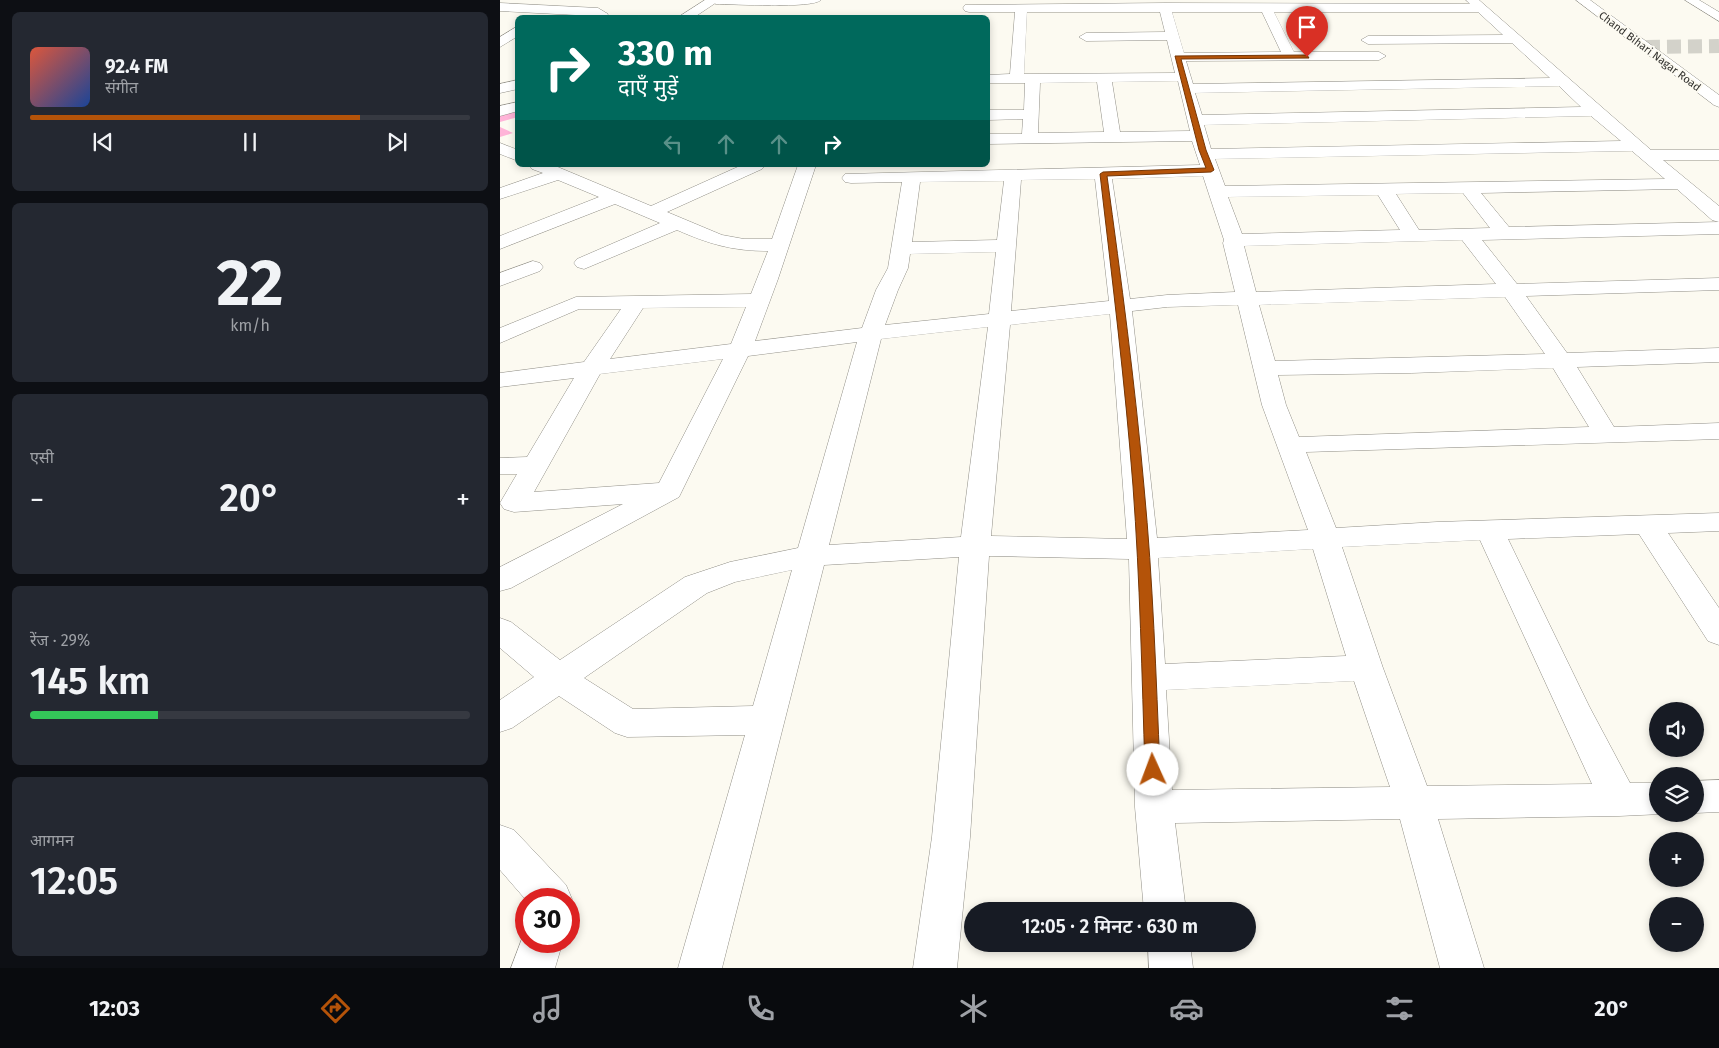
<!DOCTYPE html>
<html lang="hi">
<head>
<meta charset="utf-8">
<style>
  :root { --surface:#171b24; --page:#242831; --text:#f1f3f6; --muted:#9ea1a6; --line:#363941; --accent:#b45309 }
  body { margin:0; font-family:"Fira Sans","Noto Sans Devanagari",sans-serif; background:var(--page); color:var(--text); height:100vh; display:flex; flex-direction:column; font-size:19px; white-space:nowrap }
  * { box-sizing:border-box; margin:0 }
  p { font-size:16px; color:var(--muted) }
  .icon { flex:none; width:28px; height:28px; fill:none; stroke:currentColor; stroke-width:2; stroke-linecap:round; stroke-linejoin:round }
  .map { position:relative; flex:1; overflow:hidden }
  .details { display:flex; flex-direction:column; gap:12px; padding:12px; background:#0d0f14; width:500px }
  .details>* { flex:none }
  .top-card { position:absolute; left:15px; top:15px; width:475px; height:152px; border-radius:8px; box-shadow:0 2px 8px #0003; background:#00695c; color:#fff; overflow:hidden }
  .buttons { position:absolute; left:1149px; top:702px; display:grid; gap:10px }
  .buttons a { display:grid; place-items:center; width:55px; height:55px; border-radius:50%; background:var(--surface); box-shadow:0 2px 8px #0003; font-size:25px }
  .speed { position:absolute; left:15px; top:888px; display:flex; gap:10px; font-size:25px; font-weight:700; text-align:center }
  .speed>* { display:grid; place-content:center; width:65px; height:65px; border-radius:50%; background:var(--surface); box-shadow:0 2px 8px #0003; line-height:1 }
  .speed .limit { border:8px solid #d22; background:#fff; color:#111 }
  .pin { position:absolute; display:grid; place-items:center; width:42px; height:42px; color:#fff; margin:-51px -21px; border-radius:50% 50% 50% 0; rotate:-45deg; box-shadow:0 0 5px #0007 }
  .pin .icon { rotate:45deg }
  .me { position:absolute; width:55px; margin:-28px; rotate:358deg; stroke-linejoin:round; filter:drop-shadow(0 0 4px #0008) }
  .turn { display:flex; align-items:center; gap:18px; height:105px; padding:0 20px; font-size:22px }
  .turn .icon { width:65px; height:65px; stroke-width:2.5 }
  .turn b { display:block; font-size:35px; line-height:42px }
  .lanes { display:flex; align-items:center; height:48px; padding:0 20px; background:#0003; justify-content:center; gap:25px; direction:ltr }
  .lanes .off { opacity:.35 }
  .big { font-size:38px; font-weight:600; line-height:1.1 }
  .details .tile { flex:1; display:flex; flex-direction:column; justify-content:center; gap:8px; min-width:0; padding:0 18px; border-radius:8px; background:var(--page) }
  .details .dial { align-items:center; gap:0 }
  .dial b { font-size:65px; line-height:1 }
  .song { display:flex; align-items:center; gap:15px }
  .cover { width:60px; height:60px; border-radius:8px; background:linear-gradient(135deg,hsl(10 70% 55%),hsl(220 70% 35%)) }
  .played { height:5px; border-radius:2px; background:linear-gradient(90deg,var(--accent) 75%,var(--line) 75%) }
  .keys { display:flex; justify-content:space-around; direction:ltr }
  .heat { display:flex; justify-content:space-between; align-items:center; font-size:28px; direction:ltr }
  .charge { height:8px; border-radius:4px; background:linear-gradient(90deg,#34c759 29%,var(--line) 0) }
  .trip { position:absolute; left:464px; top:902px; width:292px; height:50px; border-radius:25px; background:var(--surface); box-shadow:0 2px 8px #0003; font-weight:600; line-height:50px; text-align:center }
  .tab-bar { display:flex; height:80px; justify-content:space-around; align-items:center; background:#090b0e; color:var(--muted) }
  .tab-bar .icon { width:35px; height:35px }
  .tab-bar .current { color:var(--accent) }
  .tab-bar b { font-size:22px; color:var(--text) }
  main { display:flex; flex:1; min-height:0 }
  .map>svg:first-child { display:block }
</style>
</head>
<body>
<main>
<section class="details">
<div class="tile">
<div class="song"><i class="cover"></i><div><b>92.4 FM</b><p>संगीत</p></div></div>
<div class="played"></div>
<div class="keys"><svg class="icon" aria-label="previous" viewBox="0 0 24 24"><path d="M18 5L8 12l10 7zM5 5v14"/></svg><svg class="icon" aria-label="pause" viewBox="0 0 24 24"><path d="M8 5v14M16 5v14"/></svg><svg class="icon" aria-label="next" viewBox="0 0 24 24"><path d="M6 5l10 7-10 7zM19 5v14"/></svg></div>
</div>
<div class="tile dial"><b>22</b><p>km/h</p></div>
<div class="tile"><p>एसी</p>
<div class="heat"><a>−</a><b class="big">20°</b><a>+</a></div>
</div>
<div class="tile"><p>रेंज · 29%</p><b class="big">145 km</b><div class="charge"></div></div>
<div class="tile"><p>आगमन</p><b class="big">12:05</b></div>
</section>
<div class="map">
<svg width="1219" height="968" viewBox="0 0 1219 968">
  <rect width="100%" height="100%" fill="#fcfaf1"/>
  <!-- building -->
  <path fill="#ffb4d8" d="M18 110V117L0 122V115Z
    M0 127 13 133 0 137Z"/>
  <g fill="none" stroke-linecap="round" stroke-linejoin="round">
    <!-- minor-tunnel -->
    <path stroke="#d3d2ca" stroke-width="14" stroke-dasharray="14 7" stroke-linecap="butt" d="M1146 47 1219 46"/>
    <!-- minor casing -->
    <g stroke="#918f87" stroke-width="1">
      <path id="minor" d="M210 0H321C312 9 233 4 216 4Z
        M966 0H979L1151 150H1219V160H1163L1219 206V222L1212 220 1177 189 981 193 1009 227 1219 222V234L982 240 1017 284 1219 278V290L1026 296 1067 353 1219 348V362L1077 367 1114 427 1219 423V439L806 452 836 528 937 522 1219 513V531L1168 533 1219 608V645L1208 641 1139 534 1008 539 1089 706 1130 783H1158V814H1162L1119 816 938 819 984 968H940L900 819 675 823 686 911H644L635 807 629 559 489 556 470 837 457 968H413L432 837 459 557 324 565 222 968H178L245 735 127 737 115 733 59 696 12 728 0 732V700L34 677 0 648V618L11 622 60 660 185 577 230 562 298 548 357 342 248 356 179 497 11 588 0 591V567L123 504 14 512 4 509 0 503 17 474H0V458L27 457 74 378 0 387V373L84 362 121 309H79L0 343V328L76 297 251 294 268 251C232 251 209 244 177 230L84 269 77 267 74 263 77 259 160 223 115 204 0 249V236L99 197 58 180 0 199V188L43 173 32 169 29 165H53L151 206 242 165H265L262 169 167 212 222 235 244 239H272L298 165H316L278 279 255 341 362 328 376 290 388 268 402 182 351 183 345 182 342 178 345 174 700 165 692 141 488 144V134H522L523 119 488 120V110H524L525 83H488V75L510 74 515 12H469L465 11 463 8 465 5 665 3 970 4ZM527 12H660L665 32 586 33 579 37 586 41 667 40 675 73 524 74ZM672 12H762L781 52 684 53ZM774 12H978L1003 35 868 36 861 40 868 44 1012 43 1050 78 693 84 686 61 879 60 886 56 879 52H794ZM678 81 690 131 620 132 612 82ZM597 82 604 132 538 133 540 83ZM1059 86 1081 107 702 115 695 93ZM1091 116 1121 141 711 149 704 125ZM1132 151 1165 179 725 186 715 159ZM703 176 724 240 723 243 735 292 667 295 630 299 612 179ZM595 179 609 301 511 311 521 180ZM504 181 497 240 412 242 420 182ZM963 193 990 228 919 230 896 194ZM878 195 900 230 742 234 728 197ZM962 240 996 284 756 292 744 246ZM496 252 489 314 385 325 398 290 408 268 410 254ZM1005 297 1045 354 775 361 759 305ZM738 305 762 405 808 530 657 538 632 311 667 307ZM246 307 231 344 110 359 143 308ZM610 314 627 539 491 536 510 325ZM488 327 461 537 329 545 381 339ZM223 359 159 483 34 492 100 374ZM1053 368 1089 427 799 437 786 405 778 375 911 373ZM980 540 1092 784 927 786 883 668 842 547ZM813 549 846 656 665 664 658 558ZM292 570 253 706 133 709 84 678 207 593 235 582ZM854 681 890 787 672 790 666 690Z
        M1076 0H1090L1219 95V107L1214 105Z
        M1185 0H1199L1219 12V21Z
        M0 3 98 8 108 14 106 18H94L95 16 0 11Z
        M18 26V36L0 47V37Z
        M18 102V111L0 116V106Z
        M0 143 18 150V161L0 154Z
        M33 261 40 263 43 267 40 271 0 286V273Z
        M1219 780V812L1195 813V781Z
        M0 825 14 830 66 885 72 899 69 907V899L26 900 0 870Z
        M26 928V941H63L55 968H11Z
        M648 944H690L693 968H649Z"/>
    </g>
    <!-- major casing -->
    <g stroke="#918f87" stroke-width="1">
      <path id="major" d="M205 0H220L193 18H177Z
        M18 80V89L0 93V84Z"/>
    </g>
    <!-- minor -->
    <use href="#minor" fill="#fff" fill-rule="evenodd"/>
    <!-- major -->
    <use href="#major" fill="#fff" fill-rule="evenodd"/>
  </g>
  <!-- route -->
  <path fill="#b45309" stroke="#753606" d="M807 55 809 58 681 59 706 150 714 170 711 172 607 176C621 279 635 383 644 487 653 581 656 676 660 770L658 775 653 777 647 775 645 770C642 676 640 581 633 486 625 382 612 278 600 174L603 172 706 168 699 150 675 56Z"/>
  <g text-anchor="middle" stroke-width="4" stroke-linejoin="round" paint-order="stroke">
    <!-- far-street labels -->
    <g font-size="11" fill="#31302d" stroke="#fcfaf1">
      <text transform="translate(1150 51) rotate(37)" y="4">Chand Bihari Nagar Road</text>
    </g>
  </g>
</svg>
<div class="buttons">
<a><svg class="icon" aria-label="sound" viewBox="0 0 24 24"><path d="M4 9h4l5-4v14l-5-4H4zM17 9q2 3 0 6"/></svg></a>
<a><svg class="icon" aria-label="layers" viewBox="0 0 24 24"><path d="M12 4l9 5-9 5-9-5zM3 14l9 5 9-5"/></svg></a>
<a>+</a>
<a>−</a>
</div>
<div class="speed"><div class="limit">30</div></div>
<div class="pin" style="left:807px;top:57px;background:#d93025"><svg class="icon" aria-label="arrive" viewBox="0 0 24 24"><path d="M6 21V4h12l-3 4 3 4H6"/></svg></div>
<svg class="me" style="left:653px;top:770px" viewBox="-20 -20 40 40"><circle r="19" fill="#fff"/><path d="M0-13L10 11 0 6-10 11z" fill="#b45309"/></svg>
<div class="trip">12:05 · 2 मिनट · 630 m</div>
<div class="top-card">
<div class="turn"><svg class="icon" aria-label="right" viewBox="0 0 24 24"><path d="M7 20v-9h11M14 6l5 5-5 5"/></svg><div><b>330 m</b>दाएँ मुड़ें</div></div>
<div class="lanes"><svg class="icon off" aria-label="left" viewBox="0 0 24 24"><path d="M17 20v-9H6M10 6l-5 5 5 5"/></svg><svg class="icon off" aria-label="ahead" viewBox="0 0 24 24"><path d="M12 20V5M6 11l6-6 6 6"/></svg><svg class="icon off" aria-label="ahead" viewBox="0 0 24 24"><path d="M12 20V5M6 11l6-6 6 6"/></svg><svg class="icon" aria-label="right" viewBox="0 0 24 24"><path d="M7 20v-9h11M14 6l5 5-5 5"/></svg></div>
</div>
</div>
</main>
<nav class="tab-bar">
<b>12:03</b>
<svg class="icon current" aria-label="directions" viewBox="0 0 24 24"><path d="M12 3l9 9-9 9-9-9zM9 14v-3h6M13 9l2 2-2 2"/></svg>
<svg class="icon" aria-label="music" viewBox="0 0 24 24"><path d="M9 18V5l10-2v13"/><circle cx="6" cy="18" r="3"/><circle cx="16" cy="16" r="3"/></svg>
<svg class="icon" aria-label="phone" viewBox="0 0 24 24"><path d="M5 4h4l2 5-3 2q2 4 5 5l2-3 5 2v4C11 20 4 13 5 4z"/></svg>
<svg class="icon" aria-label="climate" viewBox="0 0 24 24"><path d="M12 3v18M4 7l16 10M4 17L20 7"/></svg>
<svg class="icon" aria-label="car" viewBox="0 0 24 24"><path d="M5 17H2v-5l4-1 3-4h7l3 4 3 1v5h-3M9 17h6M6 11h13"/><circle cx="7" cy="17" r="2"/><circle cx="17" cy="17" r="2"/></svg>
<svg class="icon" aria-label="filters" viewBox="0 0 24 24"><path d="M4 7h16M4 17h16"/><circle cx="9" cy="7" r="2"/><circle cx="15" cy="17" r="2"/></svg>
<b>20°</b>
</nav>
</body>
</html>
